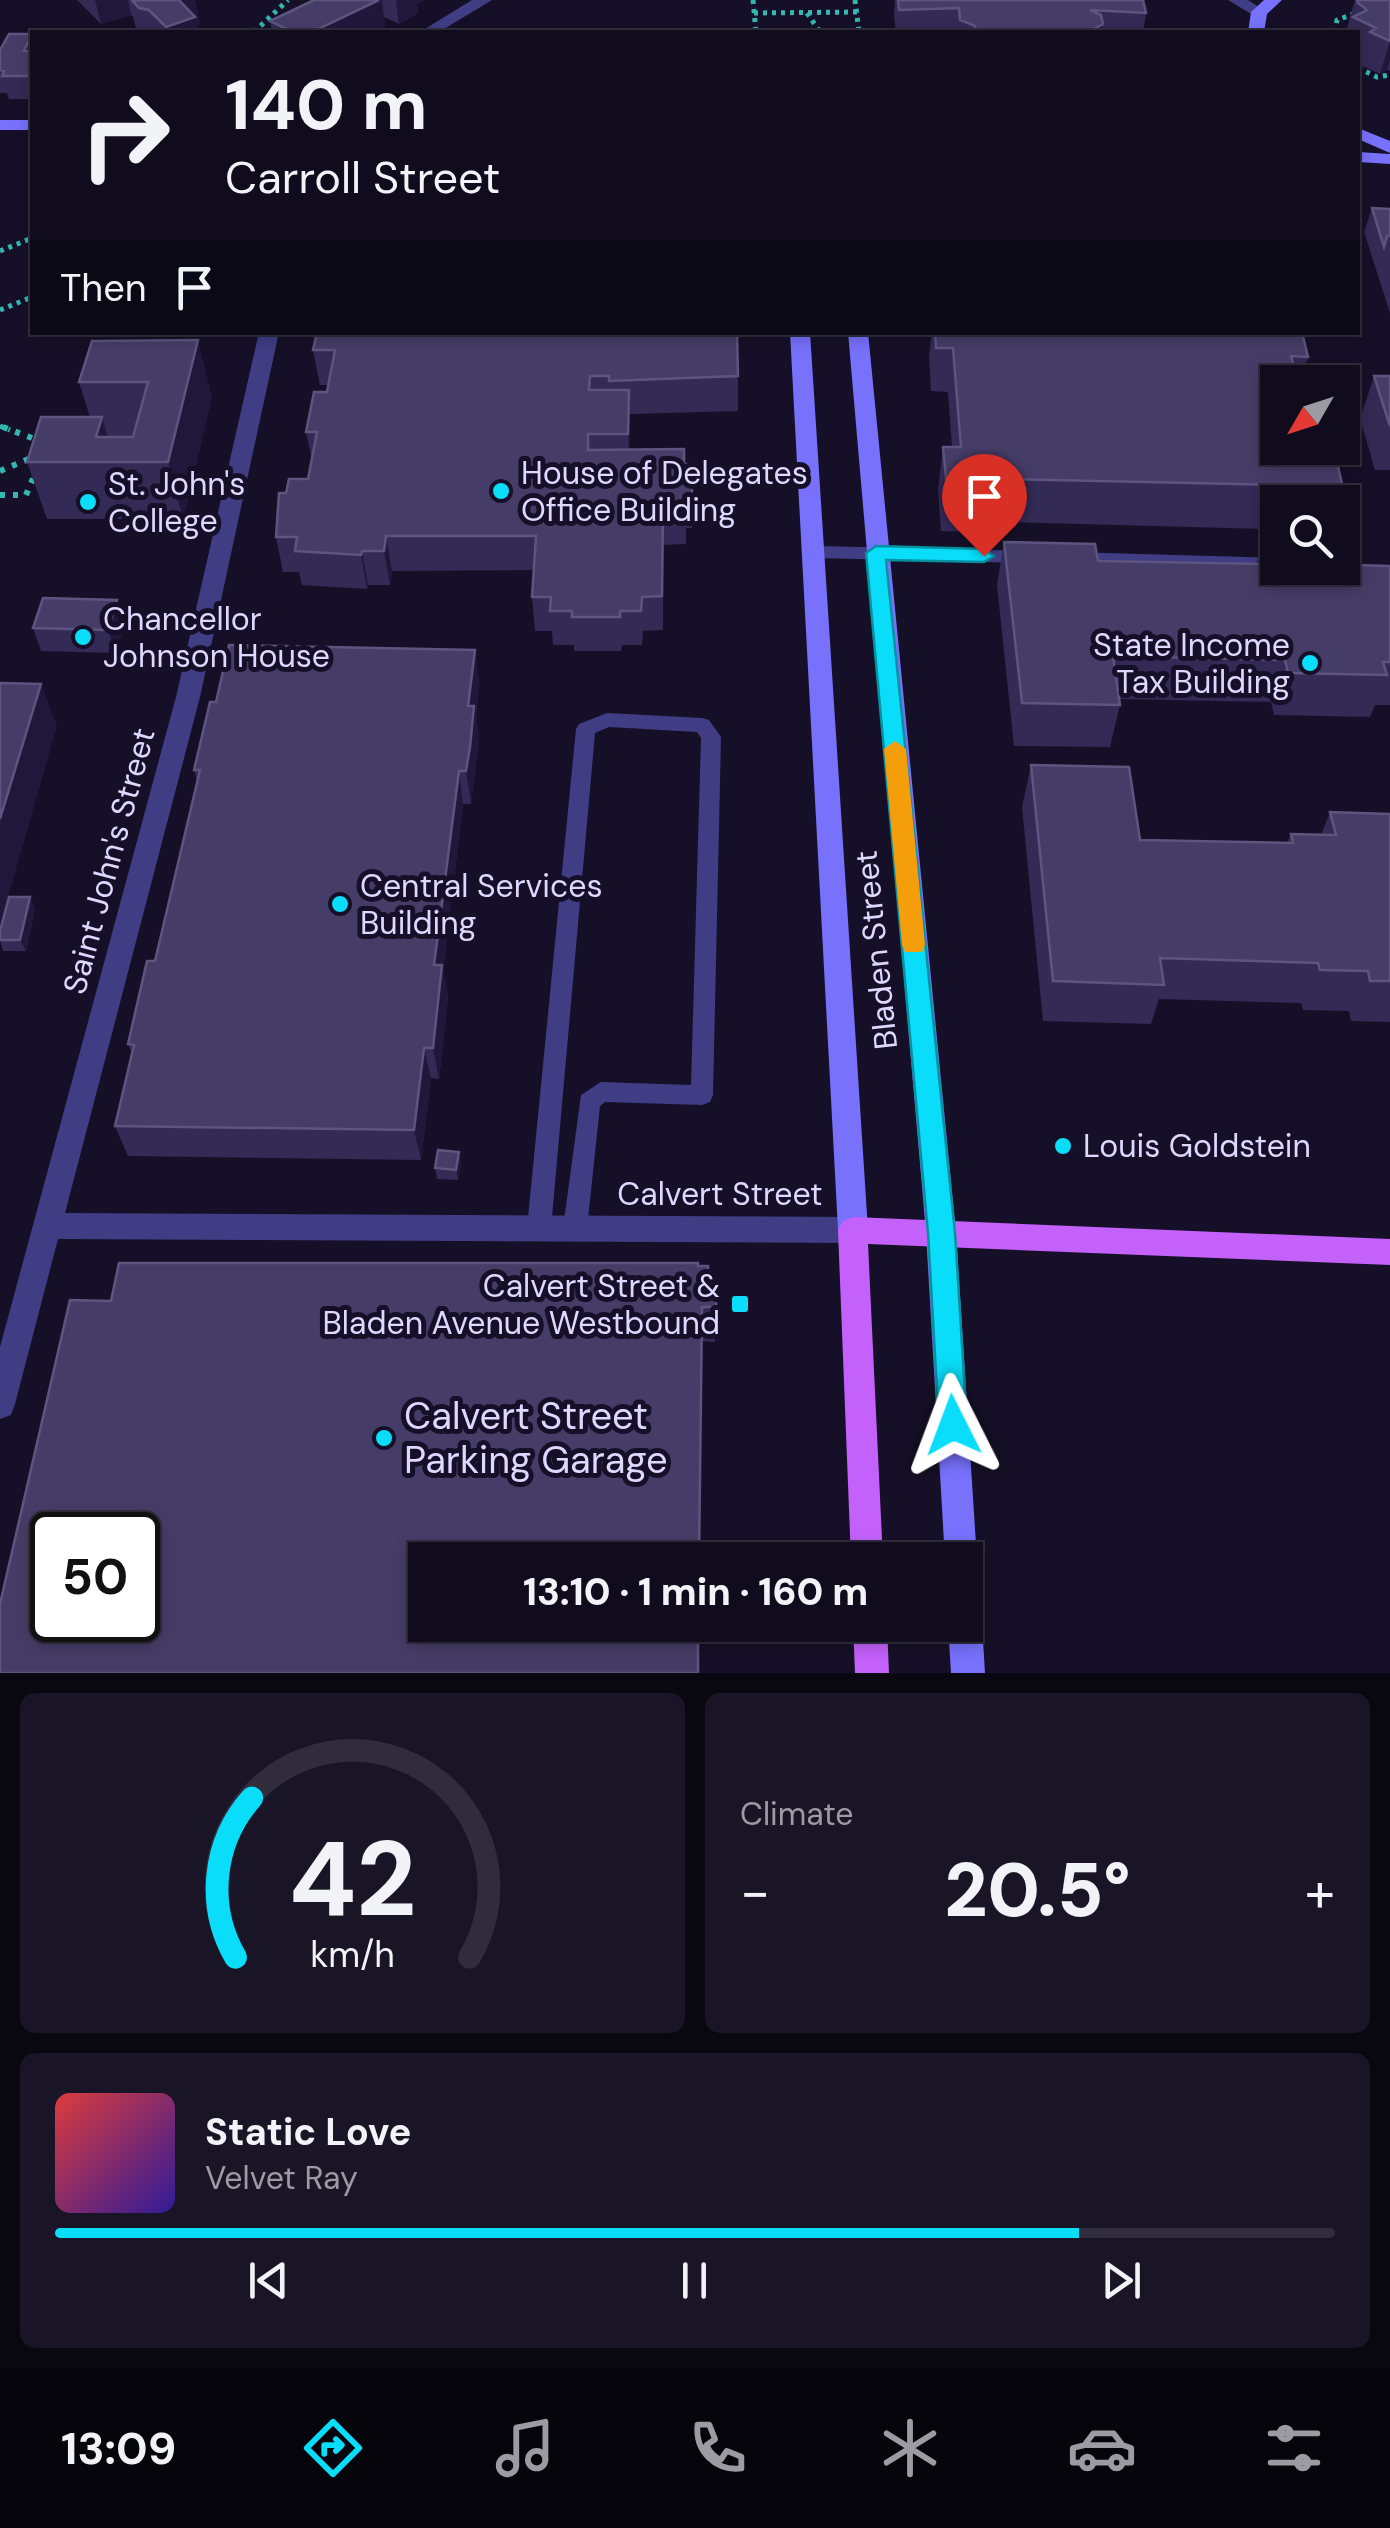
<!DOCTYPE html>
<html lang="en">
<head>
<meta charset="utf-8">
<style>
  :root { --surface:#100c1d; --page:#191526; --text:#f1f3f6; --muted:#9c9ba4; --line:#302c3b; --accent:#09ddf9 }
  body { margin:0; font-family:"DM Sans",sans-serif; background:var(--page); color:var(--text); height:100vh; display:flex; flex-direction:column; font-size:38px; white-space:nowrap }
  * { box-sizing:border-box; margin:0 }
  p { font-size:32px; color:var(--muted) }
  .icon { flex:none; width:55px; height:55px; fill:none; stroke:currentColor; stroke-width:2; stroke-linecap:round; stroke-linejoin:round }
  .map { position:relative; height:1673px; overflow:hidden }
  .drawer { display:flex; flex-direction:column; gap:20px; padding:20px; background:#090710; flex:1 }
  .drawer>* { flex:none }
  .hud { position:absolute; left:30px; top:30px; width:1330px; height:305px; border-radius:0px; box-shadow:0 5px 15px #0003,0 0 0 2px var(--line); background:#100c1d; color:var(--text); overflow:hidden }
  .needle { width:65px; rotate:231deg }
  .controls { position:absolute; left:1260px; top:365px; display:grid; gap:20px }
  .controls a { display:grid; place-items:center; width:100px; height:100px; border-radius:0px; background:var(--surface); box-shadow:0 5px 15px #0003,0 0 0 2px var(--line); font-size:50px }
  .speed { position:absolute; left:30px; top:1512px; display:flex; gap:20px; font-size:50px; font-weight:700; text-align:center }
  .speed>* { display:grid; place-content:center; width:130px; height:130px; border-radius:50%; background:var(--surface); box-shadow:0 5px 15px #0003,0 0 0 2px var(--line); line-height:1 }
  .speed .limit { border:5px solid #111; border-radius:15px; background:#fff; color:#111 }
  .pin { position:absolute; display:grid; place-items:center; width:85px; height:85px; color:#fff; margin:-102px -42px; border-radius:50% 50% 50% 0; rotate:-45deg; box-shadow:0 0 10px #0007 }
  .pin .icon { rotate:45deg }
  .me { position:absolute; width:110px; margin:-55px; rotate:357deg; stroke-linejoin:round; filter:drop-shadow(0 0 8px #0008) }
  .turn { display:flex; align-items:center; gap:35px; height:210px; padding:0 30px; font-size:45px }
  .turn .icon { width:130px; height:130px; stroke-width:2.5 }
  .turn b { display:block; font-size:70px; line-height:85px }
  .then { display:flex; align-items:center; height:95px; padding:0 30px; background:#0003; gap:20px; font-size:38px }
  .big { font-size:75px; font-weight:800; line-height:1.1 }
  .drawer .tile { flex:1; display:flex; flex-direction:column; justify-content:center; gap:15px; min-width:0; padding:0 35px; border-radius:15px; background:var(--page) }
  .drawer .dial { align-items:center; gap:0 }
  .dial svg { height:260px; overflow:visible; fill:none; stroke:var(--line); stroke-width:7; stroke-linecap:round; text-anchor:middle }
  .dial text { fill:var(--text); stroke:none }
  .song { display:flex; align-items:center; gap:30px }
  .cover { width:120px; height:120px; border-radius:15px; background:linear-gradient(135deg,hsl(0 70% 55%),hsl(250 70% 35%)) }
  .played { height:10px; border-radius:5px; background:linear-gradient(90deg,var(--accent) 80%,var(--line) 80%) }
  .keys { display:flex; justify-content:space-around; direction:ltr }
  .heat { display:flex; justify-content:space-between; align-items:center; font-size:55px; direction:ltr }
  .drawer .tiles { flex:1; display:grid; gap:20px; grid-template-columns:1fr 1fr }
  .tile:last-child { grid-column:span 2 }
  .trip { position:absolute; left:408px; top:1542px; width:575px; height:100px; border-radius:0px; background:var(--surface); box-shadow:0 5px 15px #0003,0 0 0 2px var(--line); font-weight:800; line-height:100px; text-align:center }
  .tabs { display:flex; height:160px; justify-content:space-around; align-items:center; background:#06050c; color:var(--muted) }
  .tabs .icon { width:70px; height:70px }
  .tabs .on { color:var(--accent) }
  .tabs b { font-size:45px; color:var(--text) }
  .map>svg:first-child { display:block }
</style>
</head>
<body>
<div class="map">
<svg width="1390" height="1673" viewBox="0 0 1390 1673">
  <rect width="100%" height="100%" fill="#151027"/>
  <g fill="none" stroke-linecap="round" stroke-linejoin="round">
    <!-- path-far1 -->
    <path stroke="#33b7b1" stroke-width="5" stroke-dasharray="4 5" stroke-linecap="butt" d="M753 0 756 32
      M855 0 859 32
      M754 13 857 12
      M807 13 820 32
      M254 32 288 0
      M1335 32 1337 20 1359 12
      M1358 68 1377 77 1390 75
      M0 251 32 238
      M0 310 32 297
      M0 426 10 430"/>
    <!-- path -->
    <path stroke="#33b7b1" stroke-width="6" stroke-dasharray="5 8" stroke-linecap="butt" d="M3 427 40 441
      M0 471 36 456
      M0 495H26L35 474"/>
    <!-- lane -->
    <path fill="#403d85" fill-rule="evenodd" d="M815 546 1026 551 1035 557 1026 563 815 558 806 552Z
      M1070 552 1278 558V568H1285L1278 570 1070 564 1061 558Z
      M607 713 702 718 709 720 721 737 713 1095 710 1102 702 1105 605 1102 600 1106 587 1228 583 1235 575 1239 567 1235 563 1228 581 1095 601 1082 691 1085 701 738 697 732 609 727 595 733 551 1228 547 1235 539 1239 531 1235 527 1228 576 729 579 724Z"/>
    <!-- street -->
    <path fill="#403d85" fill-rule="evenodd" d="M472 0H492L439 32H420Z
      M1228 0H1248L1267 12 1253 15Z
      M259 332H279L200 697 65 1213 853 1217 863 1221 868 1230 863 1239 853 1243 58 1239 15 1404 11 1415 0 1419V1347L176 697Z"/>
    <!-- secondary -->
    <path fill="#7771fc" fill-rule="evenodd" d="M1264 0H1282L1267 14 1264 32H1248L1251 12Z
      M0 120H32V130H0Z
      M1358 128 1390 141V153L1358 139Z
      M1358 152 1390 154V164L1358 162Z
      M790 332H810L868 1230 863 1239 853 1243 843 1239 838 1230Z
      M848 332H868L956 1233 977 1560 973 1572 965 1575V1560H945L926 1233Z
      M965 1607 977 1612 982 1624 985 1673H951L948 1625H965Z"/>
    <!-- primary -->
    <path fill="#c461fb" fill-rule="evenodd" d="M853 1217 1390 1239V1265L868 1244 883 1560H851L838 1230 843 1221Z
      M853 1625H887L889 1673H855Z"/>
  </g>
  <!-- wall -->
  <path fill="#332a55" d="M77 0H195L200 24 197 25 198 32H140L136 28 133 17 131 15 101 24Z
    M314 0H424L417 4 418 13 399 24 384 17 385 26 381 29V32H272L270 21Z
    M895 0H1143L1146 13 1143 32H896L894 16Z
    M1355 0H1390V71L1387 70 1380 74 1360 65 1362 59 1358 56V32H1348L1347 28Z
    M32 34V99H9L7 93H0V50Z
    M1372 208 1390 209V313L1364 232Z
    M317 332 738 376V411L630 414V450L684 464H691L692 528H686V544L663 545V630L643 631 642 645H622L621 651H574V645H553L552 631H535L532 597 534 570 392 571 390 585H368L367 589 302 585 299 572H283L276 537 286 493 308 479 312 460 306 432 327 392 329 385H320L313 350Z
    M932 332H1302L1308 357 1301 382H1278L1345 498 1342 504V502H1278V540H1268L1265 529 1005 522 1003 533 941 531 938 490 943 447H952L948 392 931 391 929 355Z
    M92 341 212 397 183 519H47L27 462 90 417 79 382Z
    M1374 376H1390V470H1375L1360 419Z
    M1004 542 1098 561 1256 564 1260 550 1357 565 1390 566V705H1375L1370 717 1274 715 1271 702 1120 699V705L1110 747 1014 746 997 585Z
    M125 623 116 653 41 651 33 628Z
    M475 650 479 684 476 715 479 739 471 804H463L443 970 448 997 439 1079 431 1078 421 1160 128 1156 115 1126 132 1054 128 1044 155 961 197 781 194 770 216 702Z
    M1031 765 1140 840 1287 843 1291 834 1321 835 1330 812 1390 814V1022L1351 1021 1349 1011 1303 1010 1301 1003 1159 999 1151 1024 1043 1021 1022 807Z
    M30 897 35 909 26 951H3L0 940Z
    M461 1162 458 1180 437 1179 435 1168Z
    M698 1266 708 1282H716L715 1342 111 1301Z"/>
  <!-- shaded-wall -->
  <path fill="#1f183b" d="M95 0H128L131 15 101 24Z
    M177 0H195L200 24 197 25 198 32H167L166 27Z
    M371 0H382L385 26 381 29V32H312Z
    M398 0H424L417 4 418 13 399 24 396 1Z
    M1103 24 1101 32H1092V30Z
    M32 34V70L24 51Z
    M1390 41V60L1387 70 1380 74Z
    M198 340 212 397 183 519 168 462Z
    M629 390 630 424V468L628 434Z
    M102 417 115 462 96 437Z
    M386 536 392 571 390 585 384 551Z
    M362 551 368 585 367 589 361 555Z
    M117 600 125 623 116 653 108 630Z
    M475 650 479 684 476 715 479 739 471 804 466 771 468 706Z
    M41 684 57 726 0 925V819Z
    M459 771 463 804 443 970 448 997 439 1079 433 1048 434 965Z
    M30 897 35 909 26 951 20 940Z
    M424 1048 431 1078 421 1160 414 1130Z
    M459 1152 461 1162 458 1180 456 1170Z"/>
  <!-- building -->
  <path fill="#453d67" stroke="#5d557f" stroke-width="2.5" fill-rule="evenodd" d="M132 0H179L195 17 166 27 149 10 139 8Z
    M314 0H374L377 1 312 32H293L270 21Z
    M898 0H1143L1146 13 1090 10 1101 15 1103 24 1092 30 1074 29V32H976L975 26 960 20 959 8 899 10Z
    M1357 0H1390V41L1370 32 1376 28 1353 17 1367 10 1358 3Z
    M9 34H32L24 51H32V76H2L4 71 0 70V50Z
    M1372 208 1390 209V236H1387L1384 247Z
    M317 332H737L738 376 609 381V376H590L589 390H629L628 434H588V450L684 449V464H691L692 493 685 494V510H663L662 596 642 597 641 611H620V617H572V611H550L551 597H532L536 536H386L384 551H362L361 555 295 551 297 537H276L279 493H286L289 479H308L317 432H306L314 392H327L335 350H313Z
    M935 332H1302L1308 357 1291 356 1298 382H1278V448H1334L1345 498 1281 496 1279 485 1009 479 1010 490 947 488 943 447H961L953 348H936Z
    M198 340 168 462H27L41 417H102L96 437H133L148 382H79L92 341Z
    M1374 376H1390V426Z
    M1004 542 1095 544 1098 561 1264 564 1260 550 1278 551V568H1342V552H1353L1357 565 1390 566V662H1383L1387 675 1288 673 1285 660 1113 656 1120 705 1022 703Z
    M43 598 117 600 108 630 33 628Z
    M229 645 475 650 468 706H474L470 747 466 771H459L434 965H442L433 1048H424L414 1130 115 1126 134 1045 128 1044 147 961H155L200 770H194L210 702H216Z
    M0 683 41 684 0 819Z
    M1031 765 1129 767 1140 840 1293 843 1291 834 1336 835 1330 812 1390 814V981H1370L1368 971 1320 970 1318 963 1160 958 1164 985 1053 981Z
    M9 897H30L20 940H0V931Z
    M438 1150 459 1152 456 1170 435 1168Z
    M119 1263H698V1266H708V1282H716V1307H702L699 1560H425V1625H698V1673H0V1604L70 1300 111 1301ZM52 1535H138V1620H52Z"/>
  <!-- route -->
  <path fill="#09ddf9" stroke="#0690a2" stroke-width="2.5" d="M876 546 984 549 994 556 984 562 886 560 955 1233 967 1425 963 1435 953 1439 943 1435 939 1425 928 1233 866 553Z"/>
  <!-- slow -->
  <path fill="#f59e0b" d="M895 741 906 749 925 945 922 952H905L902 945 884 749Z"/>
  <!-- markers -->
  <g fill="#09ddf9" stroke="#151027" stroke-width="4">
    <circle cx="501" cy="491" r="10"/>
    <circle cx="88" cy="502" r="10"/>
    <circle cx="83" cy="637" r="10"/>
    <circle cx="1310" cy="663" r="10"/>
    <circle cx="340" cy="904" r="10"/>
    <circle cx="1063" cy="1146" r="10"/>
    <rect x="730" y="1294" width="20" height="20" rx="5"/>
    <circle cx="384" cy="1438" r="10"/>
  </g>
  <g text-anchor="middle" stroke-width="10" stroke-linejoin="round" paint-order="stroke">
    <!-- poi labels -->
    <g font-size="32" fill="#ddd8fe" stroke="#151027" text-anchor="start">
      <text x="521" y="484">House of Delegates<tspan x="521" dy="37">Office Building</tspan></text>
      <text x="108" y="495">St. John's<tspan x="108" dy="37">College</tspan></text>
      <text x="103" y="630">Chancellor<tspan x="103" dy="37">Johnson House</tspan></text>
      <text x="1290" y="656" text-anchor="end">State Income<tspan x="1290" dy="37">Tax Building</tspan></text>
      <text x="360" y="897">Central Services<tspan x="360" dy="37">Building</tspan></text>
      <text x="1083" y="1157">Louis Goldstein</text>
      <text x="720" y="1297" text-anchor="end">Calvert Street &amp;<tspan x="720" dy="37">Bladen Avenue Westbound</tspan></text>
    </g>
    <!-- street labels -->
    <g font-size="32" fill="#ddd8fe" stroke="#151027">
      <text transform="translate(109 861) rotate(-75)" y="11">Saint John's Street</text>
      <text transform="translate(876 950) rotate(-96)" y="11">Bladen Street</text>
      <text x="720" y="1205">Calvert Street</text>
    </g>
    <!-- near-poi labels -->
    <g font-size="38" fill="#ddd8fe" stroke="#151027" text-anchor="start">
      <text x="404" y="1429">Calvert Street<tspan x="404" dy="44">Parking Garage</tspan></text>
    </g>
  </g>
</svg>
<div class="controls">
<a><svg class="needle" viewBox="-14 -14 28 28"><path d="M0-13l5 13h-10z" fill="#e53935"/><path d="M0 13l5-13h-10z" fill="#9c9ba4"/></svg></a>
<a><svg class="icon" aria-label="search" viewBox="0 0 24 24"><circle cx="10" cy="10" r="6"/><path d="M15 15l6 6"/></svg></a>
</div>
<div class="speed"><div class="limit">50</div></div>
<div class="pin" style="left:984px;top:556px;background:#d93025"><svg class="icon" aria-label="arrive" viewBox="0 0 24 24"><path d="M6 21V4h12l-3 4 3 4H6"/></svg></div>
<svg class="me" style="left:953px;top:1425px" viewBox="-20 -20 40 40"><path d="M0-17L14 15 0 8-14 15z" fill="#09ddf9" stroke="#fff" stroke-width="4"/></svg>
<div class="trip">13:10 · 1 min · 160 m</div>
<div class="hud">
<div class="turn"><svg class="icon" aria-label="right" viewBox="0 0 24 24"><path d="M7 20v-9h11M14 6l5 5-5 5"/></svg><div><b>140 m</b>Carroll Street</div></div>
<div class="then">Then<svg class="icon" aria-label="arrive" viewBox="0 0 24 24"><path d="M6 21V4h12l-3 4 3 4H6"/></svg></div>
</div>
</div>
<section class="drawer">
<div class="tiles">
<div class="tile dial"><svg viewBox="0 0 100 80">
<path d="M14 69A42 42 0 1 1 86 69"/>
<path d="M14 69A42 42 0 0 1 19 20" stroke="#09ddf9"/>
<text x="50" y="56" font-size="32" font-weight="700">42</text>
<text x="50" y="72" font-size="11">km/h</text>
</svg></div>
<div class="tile"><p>Climate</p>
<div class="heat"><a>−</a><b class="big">20.5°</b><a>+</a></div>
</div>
<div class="tile">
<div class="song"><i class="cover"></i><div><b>Static Love</b><p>Velvet Ray</p></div></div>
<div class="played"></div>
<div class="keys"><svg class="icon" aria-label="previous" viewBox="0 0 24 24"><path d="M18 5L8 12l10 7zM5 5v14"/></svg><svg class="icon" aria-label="pause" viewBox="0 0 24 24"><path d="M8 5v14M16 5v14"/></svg><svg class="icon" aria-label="next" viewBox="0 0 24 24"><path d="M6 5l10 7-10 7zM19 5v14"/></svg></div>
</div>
</div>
</section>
<nav class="tabs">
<b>13:09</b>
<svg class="icon on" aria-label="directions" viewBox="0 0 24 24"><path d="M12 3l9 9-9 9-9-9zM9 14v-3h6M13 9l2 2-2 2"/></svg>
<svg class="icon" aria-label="music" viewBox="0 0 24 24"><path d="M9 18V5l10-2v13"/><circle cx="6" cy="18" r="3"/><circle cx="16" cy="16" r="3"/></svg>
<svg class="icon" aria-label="phone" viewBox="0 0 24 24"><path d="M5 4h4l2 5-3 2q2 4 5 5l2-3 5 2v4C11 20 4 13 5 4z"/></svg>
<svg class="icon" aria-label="climate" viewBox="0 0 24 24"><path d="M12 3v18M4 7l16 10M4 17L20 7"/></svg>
<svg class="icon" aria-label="car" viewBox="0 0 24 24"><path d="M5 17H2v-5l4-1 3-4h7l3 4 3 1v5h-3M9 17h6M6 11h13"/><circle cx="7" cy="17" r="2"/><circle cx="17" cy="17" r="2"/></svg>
<svg class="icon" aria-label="filters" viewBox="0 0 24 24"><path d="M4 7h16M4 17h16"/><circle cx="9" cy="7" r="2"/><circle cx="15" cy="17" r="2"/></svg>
</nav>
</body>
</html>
